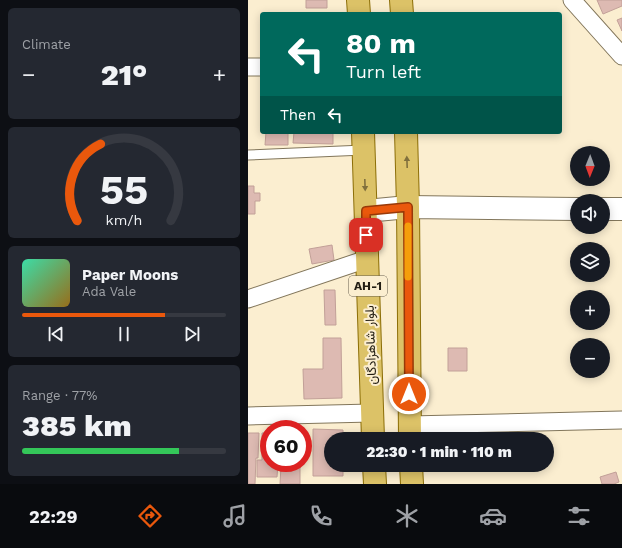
<!DOCTYPE html>
<html lang="en">
<head>
<meta charset="utf-8">
<style>
  :root { --surface:#171b24; --page:#242831; --text:#f1f3f6; --muted:#9ea1a6; --line:#363941; --accent:#ea580c }
  body { margin:0; font-family:"Work Sans",Vazirmatn,sans-serif; background:var(--page); color:var(--text); height:100vh; display:flex; flex-direction:column; font-size:15px; white-space:nowrap }
  * { box-sizing:border-box; margin:0 }
  p { font-size:13px; color:var(--muted) }
  .icon { flex:none; width:22px; height:22px; fill:none; stroke:currentColor; stroke-width:2; stroke-linecap:round; stroke-linejoin:round }
  .map { position:relative; flex:1; overflow:hidden }
  .drawer { display:flex; flex-direction:column; gap:8px; padding:8px; background:#0d0f14; width:248px }
  .drawer>* { flex:none }
  .hud { position:absolute; left:12px; top:12px; width:302px; height:122px; border-radius:4px; box-shadow:0 2px 10px #0003; background:#00695c; color:#fff; overflow:hidden }
  .needle { width:26px; rotate:181deg }
  .controls { position:absolute; left:322px; top:146px; display:grid; gap:8px }
  .controls a { display:grid; place-items:center; width:40px; height:40px; border-radius:50%; background:var(--surface); box-shadow:0 2px 10px #0003; font-size:20px }
  .speed { position:absolute; left:12px; top:420px; display:flex; gap:8px; font-size:20px; font-weight:700; text-align:center }
  .speed>* { display:grid; place-content:center; width:52px; height:52px; border-radius:50%; background:var(--surface); box-shadow:0 2px 10px #0003; line-height:1 }
  .speed .limit { border:6px solid #d22; background:#fff; color:#111 }
  .pin { position:absolute; display:grid; place-items:center; width:34px; height:34px; color:#fff; margin:-17px; border-radius:8px; box-shadow:0 2px 6px #0006 }
  .me { position:absolute; width:44px; margin:-22px; rotate:0deg; stroke-linejoin:round; filter:drop-shadow(0 0 3px #0008) }
  .turn { display:flex; align-items:center; gap:14px; height:84px; padding:0 20px; font-size:18px }
  .turn .icon { width:52px; height:52px; stroke-width:2.5 }
  .turn b { display:block; font-size:28px; line-height:34px }
  .then { display:flex; align-items:center; height:38px; padding:0 20px; background:#0003; gap:8px; font-size:15px }
  .big { font-size:30px; font-weight:800; line-height:1.1 }
  .drawer .widget { flex:1; display:flex; flex-direction:column; justify-content:center; gap:6px; min-width:0; padding:0 14px; border-radius:6px; background:var(--page) }
  .drawer .dial { align-items:center; gap:0 }
  .dial svg { height:104px; overflow:visible; fill:none; stroke:var(--line); stroke-width:7; stroke-linecap:round; text-anchor:middle }
  .dial text { fill:var(--text); stroke:none }
  .song { display:flex; align-items:center; gap:12px }
  .cover { width:48px; height:48px; border-radius:6px; background:linear-gradient(135deg,hsl(160 70% 55%),hsl(40 70% 35%)) }
  .played { height:4px; border-radius:2px; background:linear-gradient(90deg,var(--accent) 70%,var(--line) 70%) }
  .keys { display:flex; justify-content:space-around; direction:ltr }
  .heat { display:flex; justify-content:space-between; align-items:center; font-size:22px; direction:ltr }
  .charge { height:6px; border-radius:3px; background:linear-gradient(90deg,#34c759 77%,var(--line) 0) }
  .trip { position:absolute; left:76px; top:432px; width:230px; height:40px; border-radius:20px; background:var(--surface); box-shadow:0 2px 10px #0003; font-weight:800; line-height:40px; text-align:center }
  .menu { display:flex; height:64px; justify-content:space-around; align-items:center; background:#090b0e; color:var(--muted) }
  .menu .icon { width:28px; height:28px }
  .menu .on { color:var(--accent) }
  .menu b { font-size:18px; color:var(--text) }
  main { display:flex; flex:1; min-height:0 }
  .map>svg:first-child { display:block }
</style>
</head>
<body>
<main>
<section class="drawer">
<div class="widget"><p>Climate</p>
<div class="heat"><a>−</a><b class="big">21°</b><a>+</a></div>
</div>
<div class="widget dial"><svg viewBox="0 0 100 80">
<path d="M14 69A42 42 0 1 1 86 69"/>
<path d="M14 69A42 42 0 0 1 32 10" stroke="#ea580c"/>
<text x="50" y="56" font-size="32" font-weight="700">55</text>
<text x="50" y="72" font-size="11">km/h</text>
</svg></div>
<div class="widget">
<div class="song"><i class="cover"></i><div><b>Paper Moons</b><p>Ada Vale</p></div></div>
<div class="played"></div>
<div class="keys"><svg class="icon" aria-label="previous" viewBox="0 0 24 24"><path d="M18 5L8 12l10 7zM5 5v14"/></svg><svg class="icon" aria-label="pause" viewBox="0 0 24 24"><path d="M8 5v14M16 5v14"/></svg><svg class="icon" aria-label="next" viewBox="0 0 24 24"><path d="M6 5l10 7-10 7zM19 5v14"/></svg></div>
</div>
<div class="widget"><p>Range · 77%</p><b class="big">385 km</b><div class="charge"></div></div>
</section>
<div class="map">
<svg width="374" height="484" viewBox="0 0 374 484">
  <rect width="100%" height="100%" fill="#fbeed0"/>
  <!-- building -->
  <path fill="#ddbab2" stroke="#c2a098" d="M58 0H79V8H58Z
    M349 0H374V6L355 14Z
    M374 18V31L369 20Z
    M18 132H40V145H17Z
    M46 132H85V144L45 143Z
    M0 186H6V193H12V201H7V214H0Z
    M84 245 86 260 64 264 61 249Z
    M76 290H87L88 325H77Z
    M75 338H93L94 398 56 399 55 369H75Z
    M200 348H219V371H200Z
    M65 429 95 430V439H83V465H95V476H65Z
    M0 433H11L10 458H8L7 484H0Z
    M14 433H21V463H30L29 477H9V460H14Z
    M38 463H52V484H32L33 466H38Z
    M368 472 371 482 366 484H354L352 477Z"/>
  <g fill="none" stroke-linecap="round" stroke-linejoin="round">
    <!-- service casing -->
    <g stroke="#82765b" stroke-width="11">
      <path id="service" d="M0 155 116 150"/>
    </g>
    <!-- minor casing -->
    <g stroke="#82765b" stroke-width="19">
      <path id="minor" d="M324 0 374 56
        M0 67H14
        M0 299 119 259
        M0 416 124 413
        M161 425 374 420"/>
    </g>
    <!-- tertiary casing -->
    <g stroke="#82765b" stroke-width="24">
      <path id="tertiary" d="M355 209H374
        M118 211 160 207 329 209"/>
    </g>
    <!-- primary casing -->
    <g stroke="#8c6e07" stroke-width="24">
      <path id="primary" d="M110 0 111 14
        M153 0 154 14
        M115 132 125 439
        M158 132 160 207 162 439
        M126 465 127 484
        M163 465 164 484"/>
    </g>
    <!-- service -->
    <use href="#service" stroke="#fff" stroke-width="9"/>
    <!-- minor -->
    <use href="#minor" stroke="#fff" stroke-width="17"/>
    <!-- tertiary -->
    <use href="#tertiary" stroke="#fff" stroke-width="22"/>
    <!-- primary -->
    <use href="#primary" stroke="#dcc267" stroke-width="22"/>
  </g>
  <!-- one-way arrows -->
  <defs><path id="oneway-solid" d="M-6-.8H1V-3.2L6.5 0L1 3.2V.8H-6Z"/></defs>
  <g fill="#80703d">
    <use href="#oneway-solid" transform="translate(159 162) rotate(-92)"/>
    <use href="#oneway-solid" transform="translate(117 185) rotate(88)"/>
  </g>
  <g fill="none" stroke-linecap="round" stroke-linejoin="round">
    <!-- route casing -->
    <g stroke="#983908" stroke-width="10">
      <path id="route" d="M118 235V211L160 207 161 394"/>
    </g>
    <!-- route -->
    <use href="#route" stroke="#ea580c" stroke-width="7"/>
    <!-- slow -->
    <path stroke="#f59e0b" stroke-width="7" d="M160 226V277"/>
  </g>
  <g text-anchor="middle" stroke-width="4" stroke-linejoin="round" paint-order="stroke">
    <!-- shield labels -->
    <rect fill="#fbeed0" stroke="#645c4c" stroke-width="1" x="101" y="276" width="38" height="20" rx="3"/>
    <g font-size="12" font-weight="bold" fill="#231e13">
      <text x="120" y="290">AH-1</text>
    </g>
    <!-- street labels -->
    <g font-size="13" fill="#231e13" stroke="#fbeed0">
      <text transform="translate(122 345) rotate(-92)" y="5">بلوار شاهزادگان</text>
    </g>
  </g>
</svg>
<div class="controls">
<a><svg class="needle" viewBox="-14 -14 28 28"><path d="M0-13l5 13h-10z" fill="#e53935"/><path d="M0 13l5-13h-10z" fill="#9ea1a6"/></svg></a>
<a><svg class="icon" aria-label="sound" viewBox="0 0 24 24"><path d="M4 9h4l5-4v14l-5-4H4zM17 9q2 3 0 6"/></svg></a>
<a><svg class="icon" aria-label="layers" viewBox="0 0 24 24"><path d="M12 4l9 5-9 5-9-5zM3 14l9 5 9-5"/></svg></a>
<a>+</a>
<a>−</a>
</div>
<div class="speed"><div class="limit">60</div></div>
<div class="pin" style="left:118px;top:235px;background:#d93025"><svg class="icon" aria-label="arrive" viewBox="0 0 24 24"><path d="M6 21V4h12l-3 4 3 4H6"/></svg></div>
<svg class="me" style="left:161px;top:394px" viewBox="-20 -20 40 40"><circle r="17" fill="#ea580c" stroke="#fff" stroke-width="3"/><path d="M0-11L8 9 0 5-8 9z" fill="#fff"/></svg>
<div class="trip">22:30 · 1 min · 110 m</div>
<div class="hud">
<div class="turn"><svg class="icon" aria-label="left" viewBox="0 0 24 24"><path d="M17 20v-9H6M10 6l-5 5 5 5"/></svg><div><b>80 m</b>Turn left</div></div>
<div class="then">Then<svg class="icon" aria-label="left" viewBox="0 0 24 24"><path d="M17 20v-9H6M10 6l-5 5 5 5"/></svg></div>
</div>
</div>
</main>
<nav class="menu">
<b>22:29</b>
<svg class="icon on" aria-label="directions" viewBox="0 0 24 24"><path d="M12 3l9 9-9 9-9-9zM9 14v-3h6M13 9l2 2-2 2"/></svg>
<svg class="icon" aria-label="music" viewBox="0 0 24 24"><path d="M9 18V5l10-2v13"/><circle cx="6" cy="18" r="3"/><circle cx="16" cy="16" r="3"/></svg>
<svg class="icon" aria-label="phone" viewBox="0 0 24 24"><path d="M5 4h4l2 5-3 2q2 4 5 5l2-3 5 2v4C11 20 4 13 5 4z"/></svg>
<svg class="icon" aria-label="climate" viewBox="0 0 24 24"><path d="M12 3v18M4 7l16 10M4 17L20 7"/></svg>
<svg class="icon" aria-label="car" viewBox="0 0 24 24"><path d="M5 17H2v-5l4-1 3-4h7l3 4 3 1v5h-3M9 17h6M6 11h13"/><circle cx="7" cy="17" r="2"/><circle cx="17" cy="17" r="2"/></svg>
<svg class="icon" aria-label="filters" viewBox="0 0 24 24"><path d="M4 7h16M4 17h16"/><circle cx="9" cy="7" r="2"/><circle cx="15" cy="17" r="2"/></svg>
</nav>
</body>
</html>
